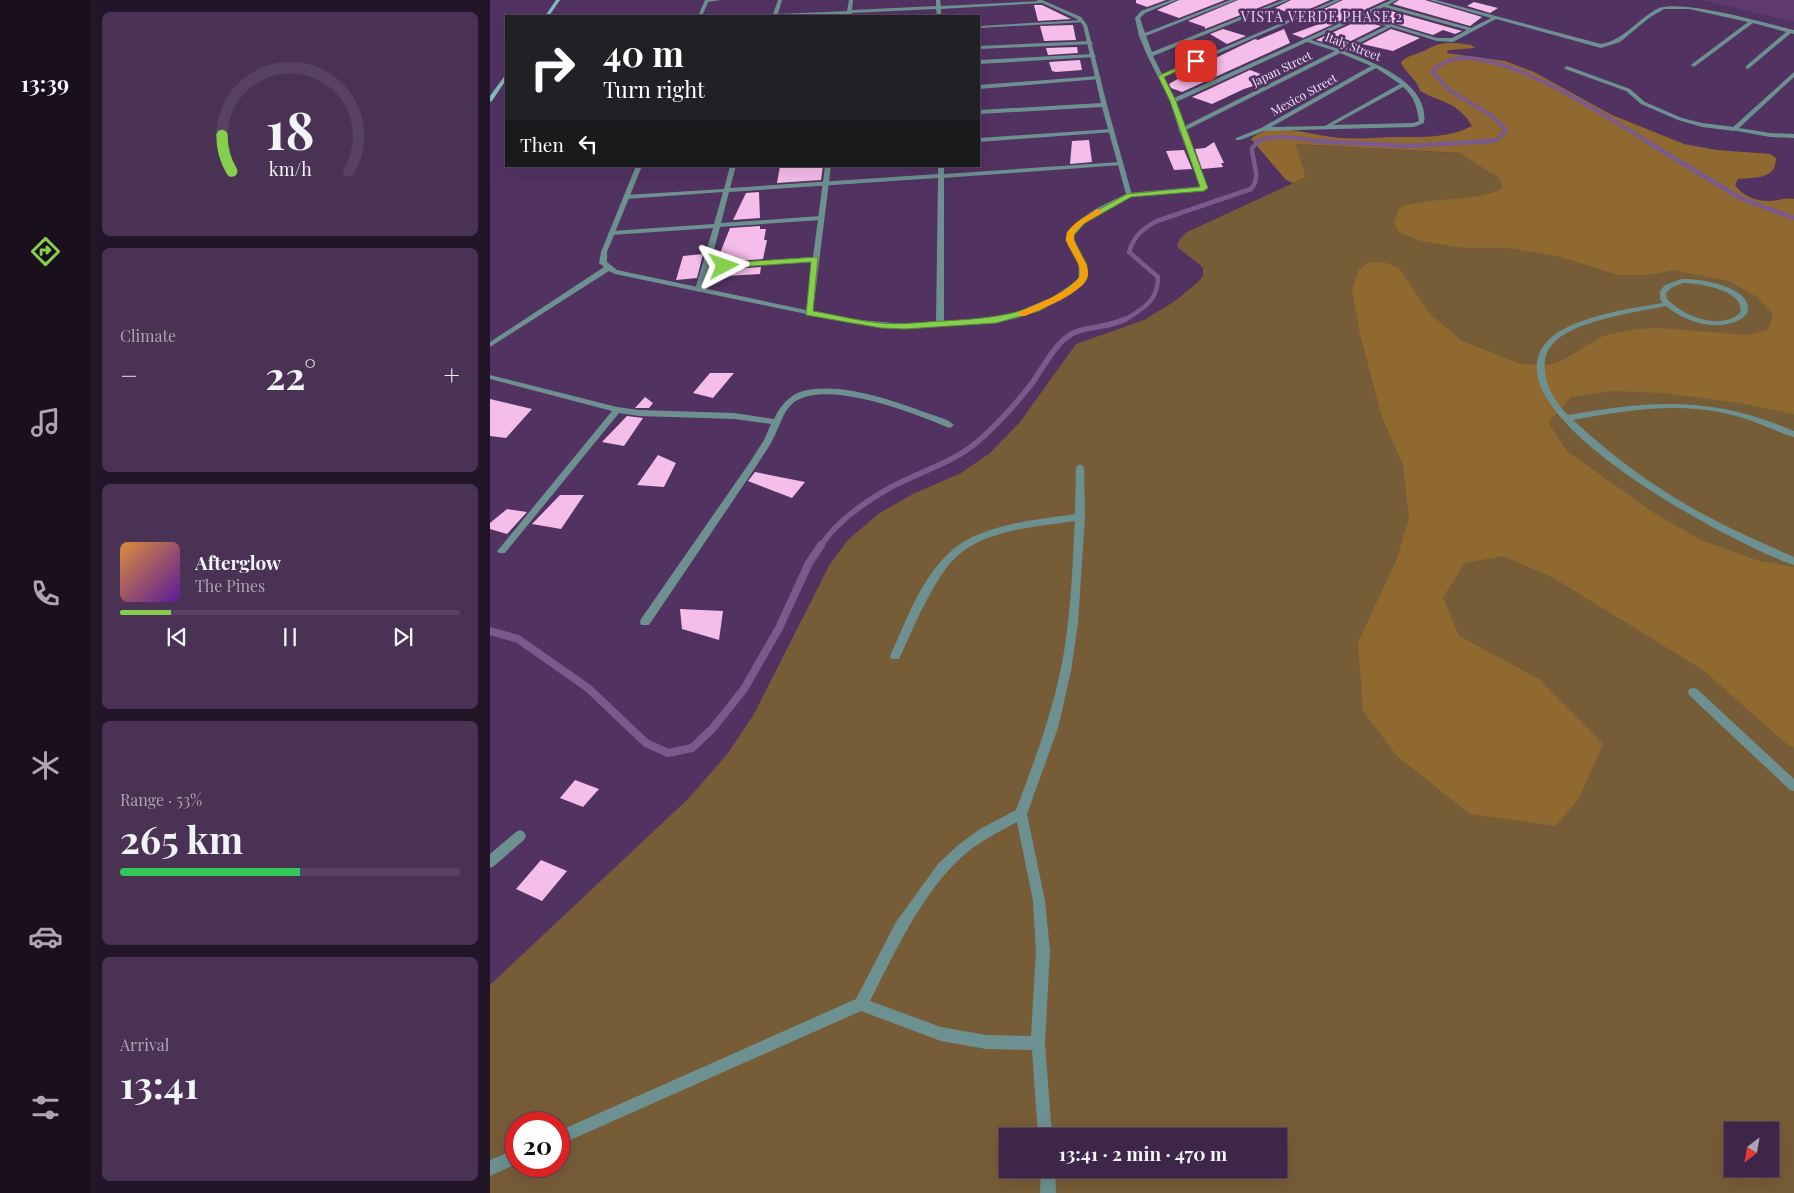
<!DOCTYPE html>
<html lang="en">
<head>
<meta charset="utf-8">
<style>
  :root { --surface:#3e2649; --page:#493253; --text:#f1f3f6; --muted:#ada5b4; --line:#574361; --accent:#85cf4c }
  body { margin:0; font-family:"Playfair Display",serif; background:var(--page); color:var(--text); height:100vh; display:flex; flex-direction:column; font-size:19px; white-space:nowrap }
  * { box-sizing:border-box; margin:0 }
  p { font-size:16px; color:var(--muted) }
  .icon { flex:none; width:28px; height:28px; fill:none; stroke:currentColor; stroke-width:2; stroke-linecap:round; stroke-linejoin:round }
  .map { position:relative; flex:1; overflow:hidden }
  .sheet { display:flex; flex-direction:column; gap:12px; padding:12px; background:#221528; width:400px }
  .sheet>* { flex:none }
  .hud { position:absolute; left:15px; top:15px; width:475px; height:152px; border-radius:0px; box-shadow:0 5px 20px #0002,0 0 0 1px var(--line); background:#202124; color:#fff; overflow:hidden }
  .needle { width:32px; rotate:211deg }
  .controls { position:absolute; left:1234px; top:1122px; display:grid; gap:10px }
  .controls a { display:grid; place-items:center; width:55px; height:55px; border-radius:0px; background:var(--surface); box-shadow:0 5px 20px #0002,0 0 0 1px var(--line); font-size:25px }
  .speed { position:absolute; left:15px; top:1112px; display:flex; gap:10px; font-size:25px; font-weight:700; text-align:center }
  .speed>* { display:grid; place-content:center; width:65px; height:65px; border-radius:50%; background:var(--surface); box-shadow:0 5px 20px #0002,0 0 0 1px var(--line); line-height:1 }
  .speed .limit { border:8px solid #d22; background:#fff; color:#111 }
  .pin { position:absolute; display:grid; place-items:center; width:42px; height:42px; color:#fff; margin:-21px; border-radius:10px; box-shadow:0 2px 8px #0006 }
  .me { position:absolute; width:55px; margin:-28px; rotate:86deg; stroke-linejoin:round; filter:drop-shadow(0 0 4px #0008) }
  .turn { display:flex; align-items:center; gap:18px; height:105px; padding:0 15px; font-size:22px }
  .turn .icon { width:65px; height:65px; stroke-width:2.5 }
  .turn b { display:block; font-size:35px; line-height:42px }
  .then { display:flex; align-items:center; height:48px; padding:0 15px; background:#0003; gap:10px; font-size:19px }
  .big { font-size:38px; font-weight:700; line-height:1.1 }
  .sheet .widget { flex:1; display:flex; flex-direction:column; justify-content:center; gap:8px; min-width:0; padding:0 18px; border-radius:8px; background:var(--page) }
  .sheet .dial { align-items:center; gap:0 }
  .dial svg { height:130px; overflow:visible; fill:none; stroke:var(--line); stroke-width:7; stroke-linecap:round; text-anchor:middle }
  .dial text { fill:var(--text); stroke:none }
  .song { display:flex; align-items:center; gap:15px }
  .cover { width:60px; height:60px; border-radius:8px; background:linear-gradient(135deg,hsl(30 70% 55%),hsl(270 70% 35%)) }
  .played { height:5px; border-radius:2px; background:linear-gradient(90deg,var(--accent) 15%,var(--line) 15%) }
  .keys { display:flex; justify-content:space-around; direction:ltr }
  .heat { display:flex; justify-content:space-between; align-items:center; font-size:28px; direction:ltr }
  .charge { height:8px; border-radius:4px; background:linear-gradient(90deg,#34c759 53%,var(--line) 0) }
  .trip { position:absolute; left:509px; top:1128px; width:288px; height:50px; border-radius:0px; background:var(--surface); box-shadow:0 5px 20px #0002,0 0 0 1px var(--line); font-weight:700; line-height:50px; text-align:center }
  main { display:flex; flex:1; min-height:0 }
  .menu { display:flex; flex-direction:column; width:90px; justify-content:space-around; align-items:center; background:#190f1d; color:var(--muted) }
  .menu .icon { width:35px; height:35px }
  .menu .current { color:var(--accent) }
  .menu b { font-size:22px; color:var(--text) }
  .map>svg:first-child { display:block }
</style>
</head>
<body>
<main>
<nav class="menu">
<b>13:39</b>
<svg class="icon current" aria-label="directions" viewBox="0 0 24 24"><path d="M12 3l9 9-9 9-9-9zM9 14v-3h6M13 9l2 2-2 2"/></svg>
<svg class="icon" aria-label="music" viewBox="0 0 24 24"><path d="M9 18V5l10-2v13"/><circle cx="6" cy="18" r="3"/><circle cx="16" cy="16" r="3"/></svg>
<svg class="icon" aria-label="phone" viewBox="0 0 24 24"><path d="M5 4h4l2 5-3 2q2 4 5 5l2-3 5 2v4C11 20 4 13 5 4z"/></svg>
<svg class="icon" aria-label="climate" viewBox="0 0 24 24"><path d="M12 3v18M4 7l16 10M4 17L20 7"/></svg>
<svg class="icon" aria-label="car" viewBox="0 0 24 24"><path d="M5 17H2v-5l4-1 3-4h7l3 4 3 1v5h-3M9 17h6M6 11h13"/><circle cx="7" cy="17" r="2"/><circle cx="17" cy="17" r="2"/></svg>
<svg class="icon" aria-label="filters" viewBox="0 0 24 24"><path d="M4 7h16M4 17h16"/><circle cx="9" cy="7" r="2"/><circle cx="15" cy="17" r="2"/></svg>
</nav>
<section class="sheet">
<div class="widget dial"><svg viewBox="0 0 100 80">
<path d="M14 69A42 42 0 1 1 86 69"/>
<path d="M14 69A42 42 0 0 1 8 47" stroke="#85cf4c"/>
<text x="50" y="56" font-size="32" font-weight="700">18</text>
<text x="50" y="72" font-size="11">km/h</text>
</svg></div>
<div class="widget"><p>Climate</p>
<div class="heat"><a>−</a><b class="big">22°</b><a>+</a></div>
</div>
<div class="widget">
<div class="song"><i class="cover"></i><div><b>Afterglow</b><p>The Pines</p></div></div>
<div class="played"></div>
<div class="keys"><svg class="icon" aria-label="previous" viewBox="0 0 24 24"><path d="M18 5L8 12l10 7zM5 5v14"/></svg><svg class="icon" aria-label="pause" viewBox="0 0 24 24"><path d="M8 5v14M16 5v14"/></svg><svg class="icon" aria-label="next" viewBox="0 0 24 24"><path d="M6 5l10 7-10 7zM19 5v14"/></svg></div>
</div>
<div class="widget"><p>Range · 53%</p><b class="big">265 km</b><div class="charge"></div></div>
<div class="widget"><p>Arrival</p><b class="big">13:41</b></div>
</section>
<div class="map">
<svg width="1304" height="1193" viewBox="0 0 1304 1193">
  <rect width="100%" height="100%" fill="#523261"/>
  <!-- built -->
  <path fill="#5f3a70" d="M1212 0H1304V22Z"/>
  <!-- green -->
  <path fill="#775c38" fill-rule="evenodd" d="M804 144 1003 155 1304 278V1193H0V985L199 798 238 753 264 714 340 564 358 540 388 514 423 494 471 473 500 453 530 422 586 344 654 320 685 301 708 282 713 276V268C705 259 695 255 687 246L690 239 697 232 816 177ZM26 1124H69V1166H26ZM1242 1131H1280V1169H1242ZM518 1136H788V1169H518Z"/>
  <!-- forest -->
  <path fill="#906930" d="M967 43 981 45 985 48 959 50 956 53 1015 61 1044 72 1122 115 1194 144 1227 150 1280 154 1286 158C1286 180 1265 177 1248 179L1245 185C1252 196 1268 202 1280 201 1289 201 1294 197 1304 199V414L1250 403 1174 393 1123 391 1081 397 1058 423 1078 452 1164 513 1211 540 1269 561 1304 567V747L1299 746 1213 670 1062 577 1013 556 975 563 953 597 969 636 1049 679 1113 744 1089 798 1066 826 980 814 907 756 873 711 868 642 906 561 919 519 913 465 892 417 870 334 862 290 868 271 879 262H893L909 268 939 313 972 341 1030 364 1059 365 1071 361 1113 336 1145 329 1169 328 1257 335 1278 330 1283 314 1267 297 1239 281 1184 270 1157 275H1128L1071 257 1019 248H974L931 241 909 232 904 222 909 208C942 195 980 204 1012 189V184L1009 178 970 153 805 144 816 177 803 183 796 180 761 139C783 119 825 137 850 138 867 139 883 138 900 137 928 137 957 139 982 126 968 102 952 103 930 91 927 79 915 73 911 62 919 54 927 55 936 50 948 43 953 43 967 43Z"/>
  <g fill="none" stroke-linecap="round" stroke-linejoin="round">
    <!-- stream-far3 -->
    <path stroke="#7c598d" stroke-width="4" d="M766 142C787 132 815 140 837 142
      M990 142 1007 140 1016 130 1002 116 959 90 942 71C951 63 961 58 973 58 1025 57 1113 114 1158 142"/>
    <!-- stream-far2 -->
    <path stroke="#7c598d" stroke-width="4.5" d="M824 141 919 146 1001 141
      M1156 141 1250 198 1304 218
      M633 321C652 309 668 302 668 277L639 252C644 236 652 229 667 221L761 189C772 176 762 163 762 148L769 141"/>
    <!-- stream-far1 -->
    <path stroke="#7c598d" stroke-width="5.5" d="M330 547C345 523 372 504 396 490 425 473 459 465 486 443 507 425 526 404 543 382 552 369 565 345 577 337 593 325 617 329 635 319"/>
    <!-- stream -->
    <path stroke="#7c598d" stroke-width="8" d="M0 631 28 639 98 688 156 743 178 753 202 748 223 728 254 689 289 628 319 563 331 545"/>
  </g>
  <!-- building -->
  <path fill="#f5bde9" d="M646 0H676L657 7 646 3Z
    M689 0H735L689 18 667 10Z
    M748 0H788L715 29V27L698 21Z
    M801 0H840L806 15 785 8Z
    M853 0H896L813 38 802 34 832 23 815 18Z
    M909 0H935L992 17 980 26 903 4Z
    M984 2 1008 8 1000 13 977 6Z
    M544 5H552L581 19 548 21Z
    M894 9 972 31 965 34 953 30 943 35 879 16Z
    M870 20 891 26 849 47 826 40Z
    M583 25 586 40 554 41 550 26Z
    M733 29 756 36 737 44 720 34Z
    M794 29 800 43 692 92 681 88 679 84 715 63 765 39 768 40Z
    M901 29 930 38 903 51 872 44Z
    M587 47 588 53 558 55 556 48Z
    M590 60 592 70 566 72 562 71 559 62Z
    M760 70 784 79 754 89 722 104 702 97Z
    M599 140 602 162 580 164 582 141Z
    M724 142 734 163H731L733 167 712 169 705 149 715 148Z
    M694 150 702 169 684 170 676 151Z
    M290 166H333L331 180 287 183Z
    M269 192 270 218 243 220 256 193Z
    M270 226V229H276L274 240H277L273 259 222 263 225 253H230L240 228Z
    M213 254 207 278 186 280 193 256Z
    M271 267 270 274 218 277 220 271Z
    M220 373H244L223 398 203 393Z
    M155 397 163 403 159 408H145Z
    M0 399 42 409 16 438 0 436Z
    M137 416 153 418 134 446 112 442Z
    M168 455 186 463 174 487 147 485Z
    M265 472 315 482 302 498 258 481Z
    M70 495H94L71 529 42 524Z
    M17 509 37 512 17 534 0 529V523Z
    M190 609 233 611 229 640 192 629Z
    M85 780 109 789 93 807 70 798Z
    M51 860 77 871 52 901 26 889Z"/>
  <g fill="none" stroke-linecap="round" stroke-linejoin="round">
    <!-- service -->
    <path fill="#6d9190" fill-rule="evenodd" d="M215 0H231L217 2Z
      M288 0H292L288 14 357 11 359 0H363L362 10 446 6V0H450L451 6 552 1 554 2 552 3 451 9V16H447L446 9 362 13 361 16H357V14L279 16 283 14Z
      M593 20 595 22 489 28V26Z
      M601 41 603 44 489 49V46Z
      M603 54 606 56 605 57 489 64V60Z
      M1077 66 1140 89 1155 102 1192 118 1212 123 1244 127 1247 129 1244 131 1212 127 1188 120 1151 104 1136 91 1075 69 1074 68Z
      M608 76 611 78 610 79 489 89V85Z
      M622 129 624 130V132L489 142V138Z
      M630 162 632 163V165L454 178V325L450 327 446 325 448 178 239 192 231 223 331 216 334 218 331 220 230 227 220 265 325 257 329 259 325 261 218 269 213 290 209 292 205 290 223 228 121 235 118 233 121 231 224 224 233 192 136 199 133 197 136 195 234 189 240 166H246L240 188 448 174V166H454V174Z
      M714 186 716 187V189L639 197 636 195 639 193Z"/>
    <!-- minor -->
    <path fill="#6d9190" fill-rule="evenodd" d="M215 0H219L212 16H208Z
      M546 0H552L591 17 597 25 617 105 642 195C624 210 591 214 583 240L597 265V279L593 285 569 301 528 318 506 323 415 328 359 323 125 274 119 271 0 347V342L114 267 109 263 111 252 146 166H152L117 252V262L127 270 316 310 335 166H341L323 311 359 319 415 324 506 319 522 314 563 297 589 279V265L577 240C584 216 614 205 636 194L612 107 489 114V110L611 103 593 25 587 19Z
      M681 0H687L655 13 650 18 655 33 740 0H746L656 36 662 52 793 0H799L663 56 672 74 845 0H851L674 77 684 98 901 0H907L898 5 981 28 1001 18 939 0H946L1111 44C1135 40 1148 18 1169 8 1196 0 1274 23 1304 30V34L1301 33 1258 69 1256 68V66L1296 32 1263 23 1204 67 1201 65 1202 64 1258 22 1199 9H1174L1159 18 1130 42 1111 48 1006 19 963 42 947 41 901 27 854 51C883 62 940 83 934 123L924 127 774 131 750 140H746V138L771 128 881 66 850 53 696 130 717 188 714 190 711 188 689 130 680 101 657 55 649 36 645 18 651 11ZM894 7 977 30 962 38H947L874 16ZM870 18 896 26 849 49 821 40ZM817 42 845 51 695 126 686 102ZM886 68 910 84 835 126 781 127ZM913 87C924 96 927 107 929 121L923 123 843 125Z
      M1304 72V77L1249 128 1280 133 1304 134V138L1280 137 1242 130V128Z
      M1192 279C1208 278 1259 286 1258 309 1258 314 1253 318 1249 320 1226 332 1195 322 1176 306 1147 312 1079 321 1061 346 1055 353 1054 363 1055 372 1057 389 1066 403 1078 415 1163 400 1223 396 1304 431V437C1284 431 1266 421 1246 416 1192 401 1137 410 1083 420 1118 452 1155 481 1197 505 1231 525 1268 541 1304 557V565C1251 548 1001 418 1054 345 1073 318 1141 308 1173 303L1170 299V291L1175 285ZM1193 283C1208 283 1256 290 1250 313 1230 331 1193 316 1177 299L1176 293 1181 288Z
      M0 375 127 407 149 410 244 413 284 419C290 406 299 395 313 391 351 382 401 400 437 413 445 416 458 419 464 425L460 428 457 427C423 413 336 378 303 403 293 411 289 428 283 439 279 448 272 456 267 465L159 625H151L150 622 151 619 260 462 274 440 281 424 244 419 149 416 129 413 15 553H9L7 551 9 549 122 411 0 379Z
      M590 464 594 467 595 517 588 623 581 671 568 728 537 814 555 901 560 951 555 1043 562 1136H548L542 1050 496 1049 451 1041 371 1011 69 1145V1131L366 999 406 922 448 864 467 846 490 829 526 810C543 765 560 720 570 673 581 623 582 571 585 521 546 527 495 529 465 558 454 569 446 583 439 596 427 617 419 638 409 659H401L400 656C416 622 430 580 459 553 489 524 546 520 585 514L586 467ZM527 822 543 901 546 951 541 1036 496 1035 451 1027 380 1001C405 952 433 890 475 854 491 841 508 832 527 822Z
      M1203 688 1207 689 1304 779V791L1300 790 1199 695 1198 692 1199 689Z
      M30 830 34 832 36 836 34 840 4 866 0 868V854L26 832Z
      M26 1149V1164L0 1176V1160Z
      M551 1169H565L566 1193H550Z"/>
    <!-- secondary -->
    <path fill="#83bdbc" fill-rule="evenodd" d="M66 0H70L59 16H55Z
      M16 74V80L2 101 0 102V96Z"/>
  </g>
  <!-- route -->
  <path fill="#85cf4c" stroke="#568731" d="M704 60 709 61 674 77 686 101 718 188 714 191 641 197 595 223 584 235V240L597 265V279L582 293 549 311 506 323 415 329 391 328 316 315 321 262 234 268 229 266 234 263 328 257 323 311C346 315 369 321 391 323 412 325 432 322 453 321 504 318 549 315 589 278V265L576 240 577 232 590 220 637 194 710 187 680 101 668 76Z"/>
  <!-- slow -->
  <path fill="#f59e0b" d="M607 209 613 211C605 219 587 224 584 235 582 242 590 251 592 257 595 262 599 269 598 275 595 293 550 309 535 316H529V312C542 306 588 289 590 274 591 266 585 258 582 252 579 247 574 240 577 234 581 223 598 216 607 209Z"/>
  <g text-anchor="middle" stroke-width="5" stroke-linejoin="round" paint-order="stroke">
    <!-- far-street labels -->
    <g font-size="12" fill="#f3e0fd" stroke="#523261">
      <text transform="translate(863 47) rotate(21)" y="4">Italy Street</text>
      <text transform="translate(792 69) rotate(-26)" y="4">Japan Street</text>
      <text transform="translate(814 95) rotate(-29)" y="4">Mexico Street</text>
    </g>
    <!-- far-neighbourhood labels -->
    <g font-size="14" letter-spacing="1" fill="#ebcefb" stroke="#523261">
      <text x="832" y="22">VISTA VERDE PHASE 2</text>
    </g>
  </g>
</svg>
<div class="controls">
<a><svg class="needle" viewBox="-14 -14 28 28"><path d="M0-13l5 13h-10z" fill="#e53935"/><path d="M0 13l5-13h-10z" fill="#ada5b4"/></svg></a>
</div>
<div class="speed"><div class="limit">20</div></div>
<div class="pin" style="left:706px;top:61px;background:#d93025"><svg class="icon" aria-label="arrive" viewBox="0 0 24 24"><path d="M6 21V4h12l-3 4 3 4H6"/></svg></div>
<svg class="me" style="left:234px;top:266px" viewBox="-20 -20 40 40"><path d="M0-17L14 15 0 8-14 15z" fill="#85cf4c" stroke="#fff" stroke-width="4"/></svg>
<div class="trip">13:41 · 2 min · 470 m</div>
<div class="hud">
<div class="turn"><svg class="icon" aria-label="right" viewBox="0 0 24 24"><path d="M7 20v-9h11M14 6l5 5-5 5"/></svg><div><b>40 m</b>Turn right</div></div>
<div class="then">Then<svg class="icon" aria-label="left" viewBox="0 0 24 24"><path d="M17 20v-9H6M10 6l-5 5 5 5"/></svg></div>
</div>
</div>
</main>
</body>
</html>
